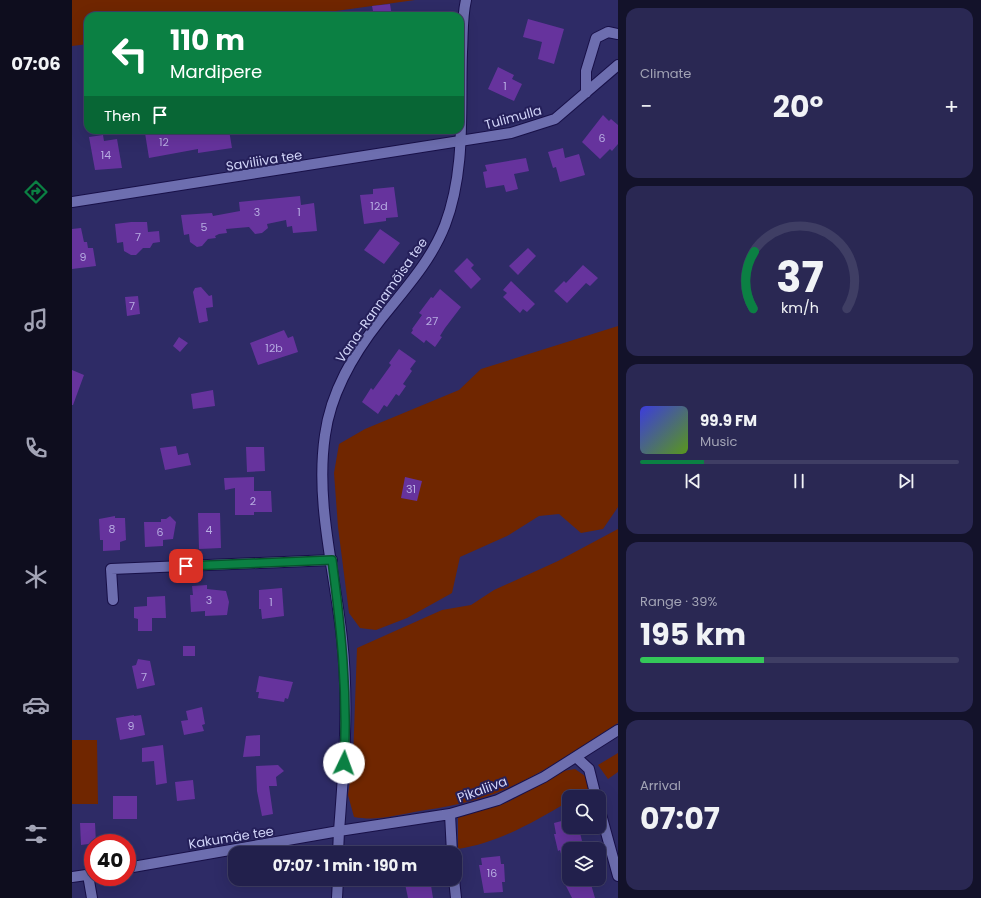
<!DOCTYPE html>
<html lang="en">
<head>
<meta charset="utf-8">
<style>
  :root { --surface:#22204c; --page:#2a2853; --text:#f1f3f6; --muted:#a2a3b5; --line:#3f3e64; --accent:#0b8043 }
  body { margin:0; font-family:Poppins,sans-serif; background:var(--page); color:var(--text); height:100vh; display:flex; flex-direction:column; font-size:15px; white-space:nowrap }
  * { box-sizing:border-box; margin:0 }
  p { font-size:13px; color:var(--muted) }
  .icon { flex:none; width:22px; height:22px; fill:none; stroke:currentColor; stroke-width:2; stroke-linecap:round; stroke-linejoin:round }
  .map { position:relative; flex:1; overflow:hidden }
  .drawer { display:flex; flex-direction:column; gap:8px; padding:8px; background:#13122a; width:363px }
  .drawer>* { flex:none }
  .hud { position:absolute; left:12px; top:12px; width:380px; height:122px; border-radius:12px; box-shadow:0 4px 16px #0002,0 0 0 1px var(--line); background:#0b8043; color:#fff; overflow:hidden }
  .buttons { position:absolute; left:490px; top:790px; display:grid; gap:8px }
  .buttons a { display:grid; place-items:center; width:44px; height:44px; border-radius:8px; background:var(--surface); box-shadow:0 4px 16px #0002,0 0 0 1px var(--line); font-size:20px }
  .speed { position:absolute; left:12px; top:834px; display:flex; gap:8px; font-size:20px; font-weight:700; text-align:center }
  .speed>* { display:grid; place-content:center; width:52px; height:52px; border-radius:50%; background:var(--surface); box-shadow:0 4px 16px #0002,0 0 0 1px var(--line); line-height:1 }
  .speed .limit { border:6px solid #d22; background:#fff; color:#111 }
  .pin { position:absolute; display:grid; place-items:center; width:34px; height:34px; color:#fff; margin:-17px; border-radius:8px; box-shadow:0 2px 6px #0006 }
  .me { position:absolute; width:44px; margin:-22px; rotate:3deg; stroke-linejoin:round; filter:drop-shadow(0 0 3px #0008) }
  .turn { display:flex; align-items:center; gap:14px; height:84px; padding:0 20px; font-size:18px }
  .turn .icon { width:52px; height:52px; stroke-width:2.5 }
  .turn b { display:block; font-size:28px; line-height:34px }
  .then { display:flex; align-items:center; height:38px; padding:0 20px; background:#0003; gap:8px; font-size:15px }
  .big { font-size:30px; font-weight:700; line-height:1.1 }
  .drawer .tile { flex:1; display:flex; flex-direction:column; justify-content:center; gap:6px; min-width:0; padding:0 14px; border-radius:12px; background:var(--page) }
  .drawer .dial { align-items:center; gap:0 }
  .dial svg { height:104px; overflow:visible; fill:none; stroke:var(--line); stroke-width:7; stroke-linecap:round; text-anchor:middle }
  .dial text { fill:var(--text); stroke:none }
  .song { display:flex; align-items:center; gap:12px }
  .cover { width:48px; height:48px; border-radius:6px; background:linear-gradient(135deg,hsl(240 70% 55%),hsl(90 70% 35%)) }
  .played { height:4px; border-radius:2px; background:linear-gradient(90deg,var(--accent) 20%,var(--line) 20%) }
  .keys { display:flex; justify-content:space-around; direction:ltr }
  .heat { display:flex; justify-content:space-between; align-items:center; font-size:22px; direction:ltr }
  .charge { height:6px; border-radius:3px; background:linear-gradient(90deg,#34c759 39%,var(--line) 0) }
  .trip { position:absolute; left:156px; top:846px; width:234px; height:40px; border-radius:12px; background:var(--surface); box-shadow:0 4px 16px #0002,0 0 0 1px var(--line); font-weight:700; line-height:40px; text-align:center }
  main { display:flex; flex:1; min-height:0 }
  .dock { display:flex; flex-direction:column; width:72px; justify-content:space-around; align-items:center; background:#0e0d1e; color:var(--muted) }
  .dock .icon { width:28px; height:28px }
  .dock .current { color:var(--accent) }
  .dock b { font-size:18px; color:var(--text) }
  .map>svg:first-child { display:block }
</style>
</head>
<body>
<main>
<nav class="dock">
<b>07:06</b>
<svg class="icon current" aria-label="directions" viewBox="0 0 24 24"><path d="M12 3l9 9-9 9-9-9zM9 14v-3h6M13 9l2 2-2 2"/></svg>
<svg class="icon" aria-label="music" viewBox="0 0 24 24"><path d="M9 18V5l10-2v13"/><circle cx="6" cy="18" r="3"/><circle cx="16" cy="16" r="3"/></svg>
<svg class="icon" aria-label="phone" viewBox="0 0 24 24"><path d="M5 4h4l2 5-3 2q2 4 5 5l2-3 5 2v4C11 20 4 13 5 4z"/></svg>
<svg class="icon" aria-label="climate" viewBox="0 0 24 24"><path d="M12 3v18M4 7l16 10M4 17L20 7"/></svg>
<svg class="icon" aria-label="car" viewBox="0 0 24 24"><path d="M5 17H2v-5l4-1 3-4h7l3 4 3 1v5h-3M9 17h6M6 11h13"/><circle cx="7" cy="17" r="2"/><circle cx="17" cy="17" r="2"/></svg>
<svg class="icon" aria-label="filters" viewBox="0 0 24 24"><path d="M4 7h16M4 17h16"/><circle cx="9" cy="7" r="2"/><circle cx="15" cy="17" r="2"/></svg>
</nav>
<div class="map">
<svg width="546" height="898" viewBox="0 0 546 898">
  <rect width="100%" height="100%" fill="#2e2b66"/>
  <!-- green -->
  <path fill="#702600" d="M0 0H343L228 16H16V44L0 46Z
    M546 326V507L531 529 509 533 487 514 467 516 435 536 388 557 380 593 335 618 304 630 288 628 277 613 266 527 262 473 267 444 293 429 387 390 409 369Z
    M546 529V723C510 746 473 772 434 789 405 802 373 807 342 812 321 816 304 821 282 817L276 795 281 759 285 648 370 610 399 605 422 590 486 561Z
    M0 740H25L26 804H0Z
    M546 753V772L536 779 526 765Z
    M503 769 513 776 519 788 504 797H497V801C462 822 426 843 386 849V816L436 802 491 771Z"/>
  <!-- building -->
  <path fill="#66339d" d="M318 4 320 16H302L300 6Z
    M456 19 492 29 482 64 466 59 470 42 451 37Z
    M426 67 442 75 440 79 450 84 442 101 416 89Z
    M531 115 537 121 539 119 546 125V144L540 151 538 149 528 159 510 142Z
    M77 130H157L160 148 126 153V149L77 158 73 133 78 132Z
    M31 135 32 141 45 139 50 168 23 170 17 137Z
    M491 148 493 158 507 154 513 175 488 182 484 167 481 168 476 152Z
    M454 158 457 171 442 174 446 189 434 192 432 185 414 188 411 172 415 171 413 165Z
    M322 187 326 217 314 218V221L292 224 288 195 301 194V189Z
    M228 196 229 205 242 203 245 231 221 233 220 226 215 227 214 220 195 224 196 228 190 233 183 234 177 227 154 229 155 233 147 234 143 236 144 238 136 239 130 246 125 247 118 242 117 234 112 235 109 215 140 213 141 216 168 211 167 202Z
    M59 222H75L76 232 87 231 88 242 81 243 78 248H71L64 255H59L52 251 51 242 45 243 43 224Z
    M9 228 12 242H15L16 248H21L24 266 0 269V229Z
    M308 229 328 243 312 264 292 250Z
    M456 248 464 256 446 275 437 266Z
    M395 258 402 265 399 268 409 279 399 289 382 271Z
    M511 265 526 278 518 286 514 283 495 303 482 291 492 281 494 283Z
    M439 281 463 304 455 312 451 309 448 313 431 297 435 293 431 290Z
    M129 287 137 296 140 295 141 307 134 308 136 321 127 323 121 292 123 288Z
    M368 289 389 307 373 328 368 336 370 337 363 347 354 340 352 343 339 333 341 330 340 329 350 315 347 313 359 297 361 298Z
    M66 296 68 314 55 316 53 297Z
    M212 330 216 338 221 336 226 352 186 365 178 343Z
    M107 337 116 343 108 352 101 346Z
    M327 349 344 361 338 369 340 371 331 384 334 386 327 396 324 394 315 407 312 405 306 414 290 402 299 388 301 390 319 365 317 363Z
    M0 370 12 375 1 405H0Z
    M141 390 143 406 121 409 119 394Z
    M104 446 106 455 116 453 119 465 93 470 88 448Z
    M174 447H192L193 471 175 472Z
    M182 477V491H199L200 512H182V515H163V488L153 490 152 478Z
    M333 477 350 481 345 501 329 498Z
    M126 513H148L149 548 127 549Z
    M43 516V518H53L54 540 48 542V550L31 551V540H28L27 519Z
    M98 516 104 522 101 539 91 540V546L73 547 72 522H89V519H94Z
    M135 585V589L154 591 157 602 155 615 133 616V611L119 612 118 595H121L120 586Z
    M210 588 212 616 190 619 189 609H187V590Z
    M93 596 94 618H80V631H66V619L62 618V607L75 606V597Z
    M111 646H123V656H111Z
    M66 659 78 661 83 685 65 689 60 666 64 665Z
    M187 676 221 682 216 699 213 698 212 702 186 698 187 692H184Z
    M130 707 133 724 130 725 132 731 112 735 109 721 116 720 114 711Z
    M62 715V716L69 715 73 735 48 740 44 718Z
    M188 735V756L171 757 174 736Z
    M91 745 95 783 84 785 82 761 70 762V748Z
    M206 765 212 771 204 777 205 786H197L201 814 190 816 185 791 184 766Z
    M121 780 123 799 105 801 103 782Z
    M41 796H65V819H41Z
    M497 819V827L507 829 511 845H509L510 849H497V869H493L488 850 486 851 482 834H484L482 823Z
    M8 823H23L24 843 9 845Z
    M428 856 429 864H432L433 882H430L431 892 412 893 407 865H410L409 858Z
    M332 879H358L361 898H336Z
    M503 879H514L515 882 518 881 523 898H500L492 882Z"/>
  <g fill="none" stroke-linecap="round" stroke-linejoin="round">
    <!-- street casing -->
    <g stroke="#181048" stroke-width="12">
      <path id="street" d="M514 93V71L524 38 536 32 546 34
        M0 202 439 133 483 119 546 65
        M41 600 39 569 260 560
        M504 757 517 769 524 797
        M527 807 546 876
        M378 814 380 853
        M266 853 267 831 378 814 426 800 472 777 546 730
        M16 875 20 898
        M382 879 384 898
        M265 898 266 879"/>
    </g>
    <!-- secondary casing -->
    <g stroke="#181048" stroke-width="12">
      <path id="secondary" d="M55 868 267 831C272 767 277 703 270 639 263 572 243 503 253 435 259 391 282 353 309 319 333 289 359 261 373 225 394 170 388 110 390 52 391 35 390 17 394 0
        M0 877 21 874"/>
    </g>
    <!-- street -->
    <use href="#street" stroke="#6d6eaf" stroke-width="10"/>
    <!-- secondary -->
    <use href="#secondary" stroke="#6d6eaf" stroke-width="10"/>
  </g>
  <g fill="none" stroke-linecap="round" stroke-linejoin="round">
    <!-- route casing -->
    <g stroke="#07532c" stroke-width="10">
      <path id="route" d="M114 566 260 560C269 628 276 694 272 763"/>
    </g>
    <!-- route -->
    <use href="#route" stroke="#0b8043" stroke-width="7"/>
  </g>
  <g text-anchor="middle" stroke-width="4" stroke-linejoin="round" paint-order="stroke">
    <!-- number labels -->
    <g font-size="11" fill="#b7ace2">
      <text x="433" y="90">1</text>
      <text x="530" y="142">6</text>
      <text x="92" y="146">12</text>
      <text x="34" y="159">14</text>
      <text x="307" y="210">12d</text>
      <text x="185" y="216">3</text>
      <text x="227" y="216">1</text>
      <text x="132" y="231">5</text>
      <text x="66" y="241">7</text>
      <text x="11" y="261">9</text>
      <text x="60" y="310">7</text>
      <text x="360" y="325">27</text>
      <text x="202" y="352">12b</text>
      <text x="339" y="493">31</text>
      <text x="181" y="505">2</text>
      <text x="40" y="533">8</text>
      <text x="137" y="534">4</text>
      <text x="88" y="536">6</text>
      <text x="137" y="604">3</text>
      <text x="199" y="606">1</text>
      <text x="72" y="681">7</text>
      <text x="59" y="730">9</text>
      <text x="420" y="877">16</text>
    </g>
    <!-- street labels -->
    <g font-size="13" fill="#d2d5f9" stroke="#25205a">
      <text transform="translate(441 117) rotate(-15)" y="5">Tulimulla</text>
      <text transform="translate(192 160) rotate(-9)" y="5">Saviliiva tee</text>
      <text transform="translate(309 300) rotate(-55)" y="5">Vana-Rannamõisa tee</text>
      <text transform="translate(410 789) rotate(-20)" y="5">Pikaliiva</text>
      <text transform="translate(159 837) rotate(-9)" y="5">Kakumäe tee</text>
    </g>
  </g>
</svg>
<div class="buttons">
<a><svg class="icon" aria-label="search" viewBox="0 0 24 24"><circle cx="10" cy="10" r="6"/><path d="M15 15l6 6"/></svg></a>
<a><svg class="icon" aria-label="layers" viewBox="0 0 24 24"><path d="M12 4l9 5-9 5-9-5zM3 14l9 5 9-5"/></svg></a>
</div>
<div class="speed"><div class="limit">40</div></div>
<div class="pin" style="left:114px;top:566px;background:#d93025"><svg class="icon" aria-label="arrive" viewBox="0 0 24 24"><path d="M6 21V4h12l-3 4 3 4H6"/></svg></div>
<svg class="me" style="left:272px;top:763px" viewBox="-20 -20 40 40"><circle r="19" fill="#fff"/><path d="M0-13L10 11 0 6-10 11z" fill="#0b8043"/></svg>
<div class="trip">07:07 · 1 min · 190 m</div>
<div class="hud">
<div class="turn"><svg class="icon" aria-label="left" viewBox="0 0 24 24"><path d="M17 20v-9H6M10 6l-5 5 5 5"/></svg><div><b>110 m</b>Mardipere</div></div>
<div class="then">Then<svg class="icon" aria-label="arrive" viewBox="0 0 24 24"><path d="M6 21V4h12l-3 4 3 4H6"/></svg></div>
</div>
</div>
<section class="drawer">
<div class="tile"><p>Climate</p>
<div class="heat"><a>−</a><b class="big">20°</b><a>+</a></div>
</div>
<div class="tile dial"><svg viewBox="0 0 100 80">
<path d="M14 69A42 42 0 1 1 86 69"/>
<path d="M14 69A42 42 0 0 1 15 25" stroke="#0b8043"/>
<text x="50" y="56" font-size="32" font-weight="700">37</text>
<text x="50" y="72" font-size="11">km/h</text>
</svg></div>
<div class="tile">
<div class="song"><i class="cover"></i><div><b>99.9 FM</b><p>Music</p></div></div>
<div class="played"></div>
<div class="keys"><svg class="icon" aria-label="previous" viewBox="0 0 24 24"><path d="M18 5L8 12l10 7zM5 5v14"/></svg><svg class="icon" aria-label="pause" viewBox="0 0 24 24"><path d="M8 5v14M16 5v14"/></svg><svg class="icon" aria-label="next" viewBox="0 0 24 24"><path d="M6 5l10 7-10 7zM19 5v14"/></svg></div>
</div>
<div class="tile"><p>Range · 39%</p><b class="big">195 km</b><div class="charge"></div></div>
<div class="tile"><p>Arrival</p><b class="big">07:07</b></div>
</section>
</main>
</body>
</html>
